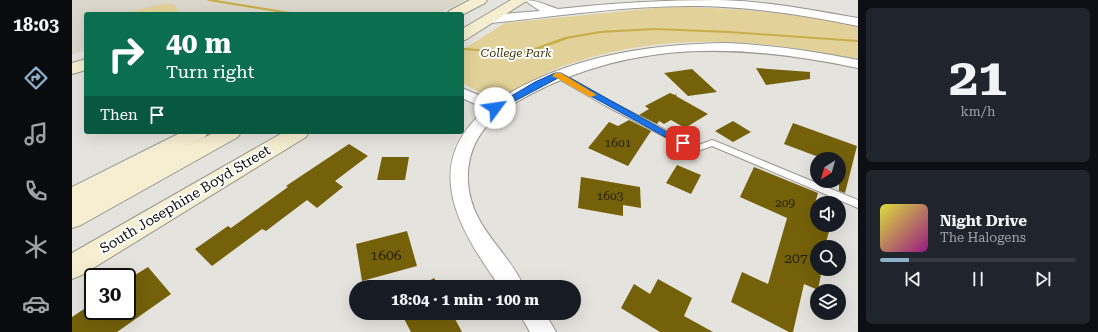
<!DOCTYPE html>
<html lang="en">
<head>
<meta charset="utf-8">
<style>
  :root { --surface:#171b24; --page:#20242c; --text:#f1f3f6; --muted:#9ea1a6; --line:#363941; --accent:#8db1ca }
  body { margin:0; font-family:"Roboto Serif",serif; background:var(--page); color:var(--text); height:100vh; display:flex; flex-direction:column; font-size:15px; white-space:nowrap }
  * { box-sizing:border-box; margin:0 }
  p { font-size:13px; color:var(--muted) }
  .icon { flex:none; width:22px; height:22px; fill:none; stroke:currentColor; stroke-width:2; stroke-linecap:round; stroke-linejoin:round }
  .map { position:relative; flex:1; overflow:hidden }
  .side { display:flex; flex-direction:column; gap:8px; padding:8px; background:#0d0f14; width:240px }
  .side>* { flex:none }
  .top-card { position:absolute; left:12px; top:12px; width:380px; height:122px; border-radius:4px; box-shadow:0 4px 16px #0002; background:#0b6e4f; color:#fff; overflow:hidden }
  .needle { width:26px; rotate:217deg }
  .fabs { position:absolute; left:738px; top:152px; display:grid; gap:8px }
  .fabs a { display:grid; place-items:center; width:36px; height:36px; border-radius:50%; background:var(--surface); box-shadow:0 4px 16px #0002; font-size:20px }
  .speed { position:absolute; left:12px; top:268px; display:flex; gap:8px; font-size:20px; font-weight:700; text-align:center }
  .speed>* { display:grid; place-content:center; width:52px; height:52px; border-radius:50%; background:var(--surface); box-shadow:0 4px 16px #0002; line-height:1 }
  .speed .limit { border:2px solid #111; border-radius:6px; background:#fff; color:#111 }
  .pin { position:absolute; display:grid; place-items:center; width:34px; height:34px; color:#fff; margin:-17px; border-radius:8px; box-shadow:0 2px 6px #0006 }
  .me { position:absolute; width:44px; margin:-22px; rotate:59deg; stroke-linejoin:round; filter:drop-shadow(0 0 3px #0008) }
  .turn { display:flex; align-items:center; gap:14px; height:84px; padding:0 16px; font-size:18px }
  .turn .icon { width:52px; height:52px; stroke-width:2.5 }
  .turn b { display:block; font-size:28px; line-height:34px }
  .then { display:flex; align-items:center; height:38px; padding:0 16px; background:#0003; gap:8px; font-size:15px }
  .side .tile { flex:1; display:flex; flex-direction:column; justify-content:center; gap:6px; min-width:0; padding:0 14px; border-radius:6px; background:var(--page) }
  .side .dial { align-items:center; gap:0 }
  .dial b { font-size:52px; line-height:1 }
  .song { display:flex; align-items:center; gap:12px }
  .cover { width:48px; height:48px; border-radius:6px; background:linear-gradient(135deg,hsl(60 70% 55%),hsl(310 70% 35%)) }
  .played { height:4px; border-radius:2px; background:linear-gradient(90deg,var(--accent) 15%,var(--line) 15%) }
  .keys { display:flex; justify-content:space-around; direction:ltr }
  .trip { position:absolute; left:277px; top:280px; width:232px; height:40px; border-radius:20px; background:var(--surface); box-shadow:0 4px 16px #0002; font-weight:700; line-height:40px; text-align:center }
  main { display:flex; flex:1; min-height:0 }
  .tab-bar { display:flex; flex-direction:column; width:72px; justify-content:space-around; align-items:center; background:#090b0e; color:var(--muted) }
  .tab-bar .icon { width:28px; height:28px }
  .tab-bar .active { color:var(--accent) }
  .tab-bar b { font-size:18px; color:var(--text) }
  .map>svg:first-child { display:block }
</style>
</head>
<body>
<main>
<nav class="tab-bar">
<b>18:03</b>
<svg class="icon active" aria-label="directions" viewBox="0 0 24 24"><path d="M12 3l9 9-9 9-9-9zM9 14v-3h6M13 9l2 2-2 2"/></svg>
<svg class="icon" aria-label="music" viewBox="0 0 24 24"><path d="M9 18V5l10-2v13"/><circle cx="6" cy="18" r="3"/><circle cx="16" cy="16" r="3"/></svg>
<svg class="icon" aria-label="phone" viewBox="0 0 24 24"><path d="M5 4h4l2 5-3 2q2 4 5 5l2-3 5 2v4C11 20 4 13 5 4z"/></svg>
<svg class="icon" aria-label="climate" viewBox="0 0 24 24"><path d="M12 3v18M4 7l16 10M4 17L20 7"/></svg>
<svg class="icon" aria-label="car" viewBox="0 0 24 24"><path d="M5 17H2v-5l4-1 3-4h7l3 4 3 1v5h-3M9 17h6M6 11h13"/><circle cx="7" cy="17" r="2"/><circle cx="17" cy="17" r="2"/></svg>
</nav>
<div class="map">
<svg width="786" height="332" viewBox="0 0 786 332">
  <rect width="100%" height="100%" fill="#e5e3dd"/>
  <!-- built -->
  <path fill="#dbd7ca" d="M0 0H393L365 14H14V50L0 55Z"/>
  <!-- green -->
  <path fill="#e2d198" d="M91 4H101L105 8 106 14H50Z
    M594 7C660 7 722 13 786 26V60C696 39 594 32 504 62 496 64 487 67 479 71 466 77 435 97 424 96 412 96 400 88 390 83V50L433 23Z"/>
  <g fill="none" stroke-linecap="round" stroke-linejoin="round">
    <!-- stream -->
    <path fill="#c8ad48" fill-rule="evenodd" d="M135 0H144L224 13 226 14H217L137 1Z
      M582 28 657 31 786 40V42L657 33 582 30 528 33 495 39 460 52 446 54 392 50 390 49 392 48 446 52 457 50 493 37 528 31Z"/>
  </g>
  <!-- building -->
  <path fill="#75610a" d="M684 68 738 72V79L694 85Z
    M620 69 645 92 616 96 592 73Z
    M598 93 603 95 605 94 604 96 636 114 613 128 599 120 592 124 587 121 585 124 567 115 577 109 573 106Z
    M557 120 579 131 556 166 516 148 537 122 546 126Z
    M661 121 679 132 661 142 643 131Z
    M721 123 785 146 773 193 767 191V159H752L712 144Z
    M277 144 296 156 263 181 271 187 245 208 235 200 194 231 190 229 140 266 123 249 156 226 159 228 216 187 214 186Z
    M310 157H337L333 180H305Z
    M605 165 629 175 619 194 594 183Z
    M682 167 746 193 741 210 745 212V225H759L754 242 755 247H745V269H750L746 290 732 284 721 332H717L659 302 670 272 696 284 715 218 668 197Z
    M509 177 568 187 569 208 551 205V216L506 208Z
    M335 231 345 266 290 281 284 244Z
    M76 267 99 294 45 332H0V317L21 303V311H55V280Z
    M362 278 368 287H346Z
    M586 279 620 298 612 316 641 332H588L549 308 562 284 578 294Z
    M329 313H385L386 315 382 317 390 332H339Z"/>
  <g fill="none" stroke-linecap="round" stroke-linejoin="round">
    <!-- lane casing -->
    <g stroke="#989690" stroke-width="2">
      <path id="lane" d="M483 73H489L540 102 624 146 640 140 643 141 786 200V208L640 146 623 152 620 151 534 106 483 77Z"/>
    </g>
    <!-- street casing -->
    <g stroke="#989690" stroke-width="2">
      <path id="street" d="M452 0C465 0 474 5 486 9 540 3 593 0 647 0 694 1 740 10 786 18V26C733 15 681 7 627 6 557 5 488 16 419 23L413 19 419 15 468 11Z
        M654 43C699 45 742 51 786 60V68C671 44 566 39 459 94 422 113 394 137 396 182 399 228 436 250 452 287H428C388 230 347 166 414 109L390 98V88L423 102C492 57 574 44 654 43Z
        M447 313H473L484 332H458Z"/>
    </g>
    <!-- secondary casing -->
    <g stroke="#989690" stroke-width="2">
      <path id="secondary" d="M398 0H415L413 3 390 15V14H375L377 11Z
        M439 0H456L395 39 390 41V29Z
        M14 59V70L0 74V63Z
        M110 132H136L133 137 114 147 143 132H169L166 137 9 225 0 228V187Z
        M212 132H237L234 137 10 275 0 279V253Z"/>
    </g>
    <!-- lane -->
    <use href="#lane" fill="#fff" fill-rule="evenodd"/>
    <!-- street -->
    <use href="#street" fill="#fff" fill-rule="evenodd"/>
    <!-- secondary -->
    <use href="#secondary" fill="#f6eed0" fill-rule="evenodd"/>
  </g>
  <!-- route -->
  <path fill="#1a73e8" stroke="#114b97" d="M483 73H489L615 143 611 146 608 145 486 78 426 110 419 108 463 82Z"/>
  <!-- slow -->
  <path fill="#f59e0b" d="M483 73H489L525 95 518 97 485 78 482 77 480 76Z"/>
  <g text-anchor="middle" stroke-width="4" stroke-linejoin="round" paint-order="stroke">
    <!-- far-park labels -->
    <g font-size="12" font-style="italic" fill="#403509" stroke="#fff">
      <text x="444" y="57">College Park</text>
    </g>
    <!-- number labels -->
    <g font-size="12" fill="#26210a">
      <text x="546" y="147">1601</text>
      <text x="538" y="200">1603</text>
      <text x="713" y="207">209</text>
    </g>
    <!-- street labels -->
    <g font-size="14" fill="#0c0c0a" stroke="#fff">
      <text transform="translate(113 199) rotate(-31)" y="5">South Josephine Boyd Street</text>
    </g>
    <!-- near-number labels -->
    <g font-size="14" fill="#26210a">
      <text x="314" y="260">1606</text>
      <text x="724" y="263">207</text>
    </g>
  </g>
</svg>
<div class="fabs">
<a><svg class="needle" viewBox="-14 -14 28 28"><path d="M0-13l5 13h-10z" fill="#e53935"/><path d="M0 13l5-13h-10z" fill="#9ea1a6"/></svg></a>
<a><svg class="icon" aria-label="sound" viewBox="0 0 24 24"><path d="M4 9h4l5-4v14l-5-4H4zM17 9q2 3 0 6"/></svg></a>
<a><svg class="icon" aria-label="search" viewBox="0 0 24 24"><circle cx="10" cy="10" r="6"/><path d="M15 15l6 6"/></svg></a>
<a><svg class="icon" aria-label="layers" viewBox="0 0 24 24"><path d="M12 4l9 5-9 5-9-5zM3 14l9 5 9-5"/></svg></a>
</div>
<div class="speed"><div class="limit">30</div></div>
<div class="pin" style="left:611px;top:143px;background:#d93025"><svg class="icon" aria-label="arrive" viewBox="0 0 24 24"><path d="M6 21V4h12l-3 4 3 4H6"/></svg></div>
<svg class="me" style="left:423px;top:108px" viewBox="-20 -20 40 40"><circle r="19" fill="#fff"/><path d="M0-13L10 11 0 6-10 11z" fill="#1a73e8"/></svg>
<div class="trip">18:04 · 1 min · 100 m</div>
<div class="top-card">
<div class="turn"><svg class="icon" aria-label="right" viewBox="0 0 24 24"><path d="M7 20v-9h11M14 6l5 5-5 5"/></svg><div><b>40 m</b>Turn right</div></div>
<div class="then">Then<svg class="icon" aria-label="arrive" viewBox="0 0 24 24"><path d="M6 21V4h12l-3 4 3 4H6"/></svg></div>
</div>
</div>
<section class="side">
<div class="tile dial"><b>21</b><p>km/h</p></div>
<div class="tile">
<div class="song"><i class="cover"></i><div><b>Night Drive</b><p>The Halogens</p></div></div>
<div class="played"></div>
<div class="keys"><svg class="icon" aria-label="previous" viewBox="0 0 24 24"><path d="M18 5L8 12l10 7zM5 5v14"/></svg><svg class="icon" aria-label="pause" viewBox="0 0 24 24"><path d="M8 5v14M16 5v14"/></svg><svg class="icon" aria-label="next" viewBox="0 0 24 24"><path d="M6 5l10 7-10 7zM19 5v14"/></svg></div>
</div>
</section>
</main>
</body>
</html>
